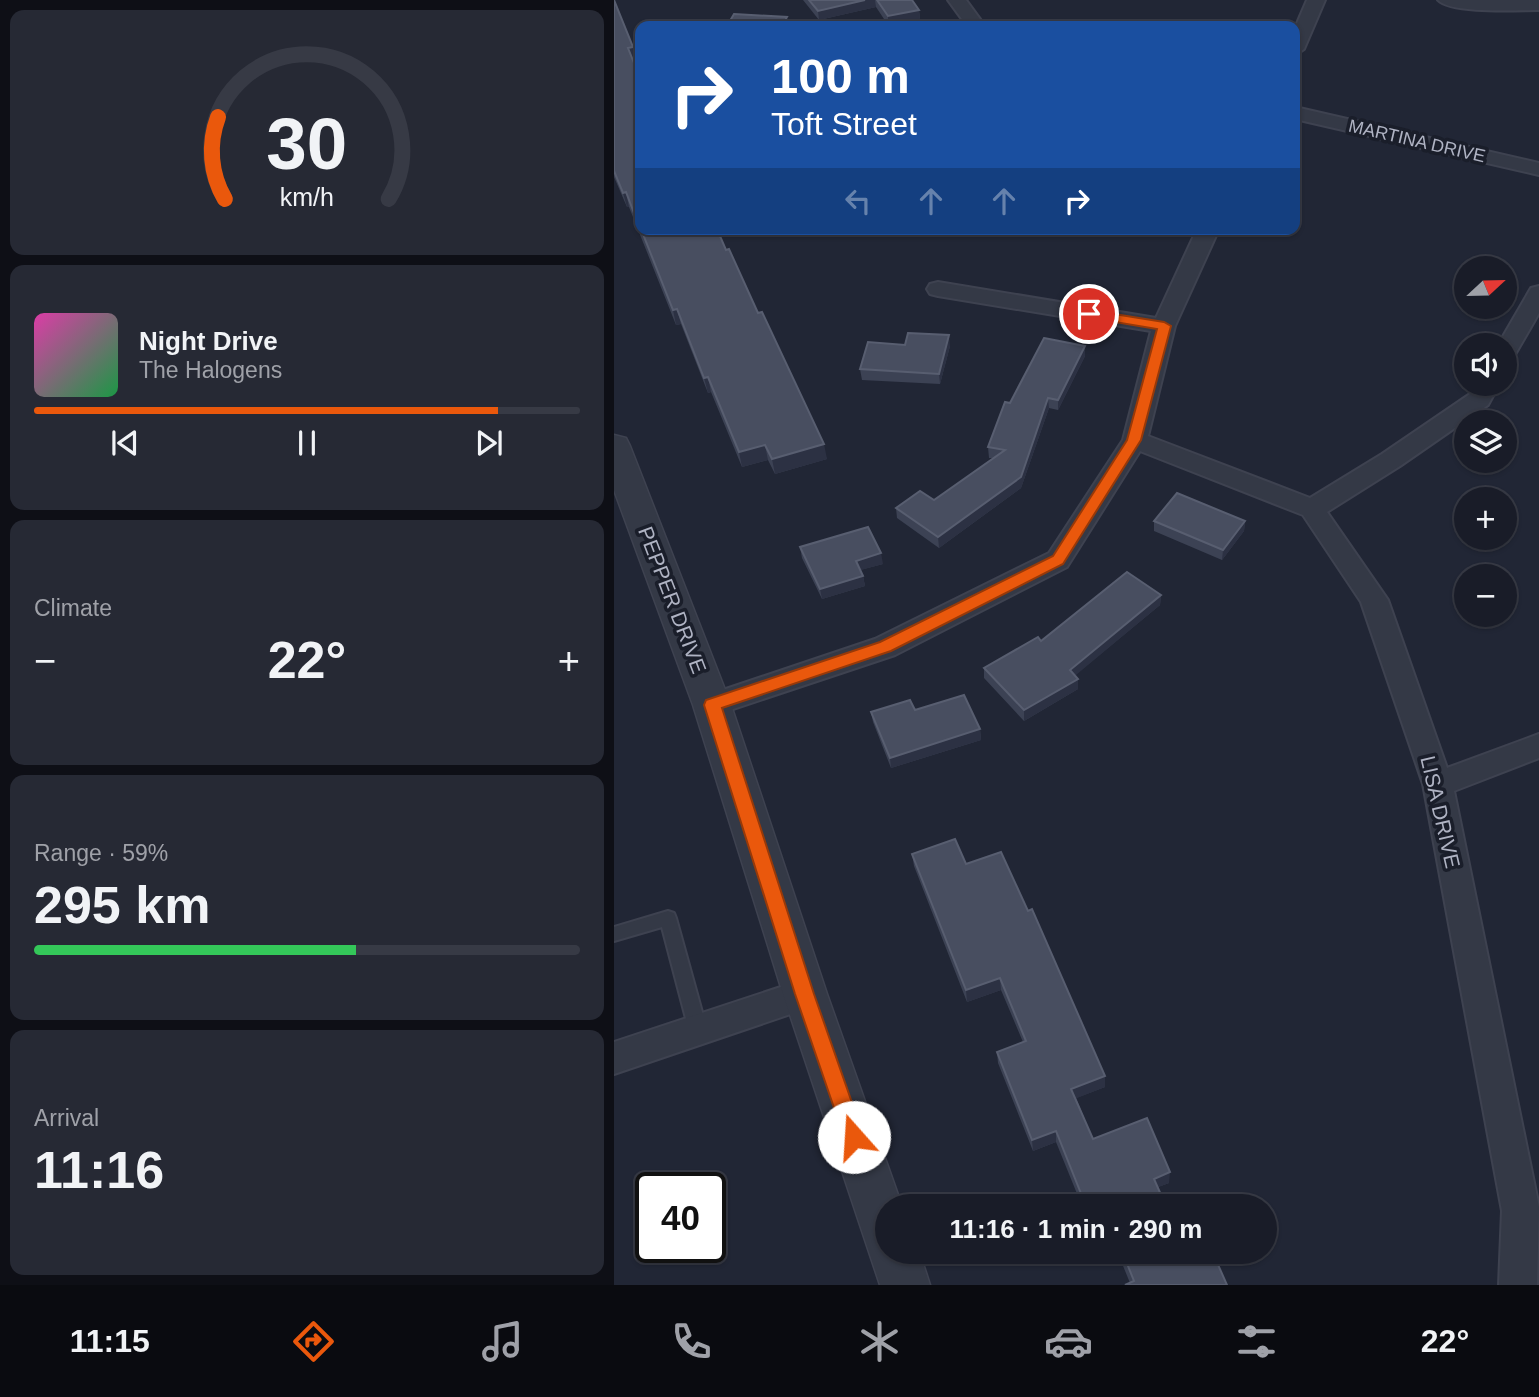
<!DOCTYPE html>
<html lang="en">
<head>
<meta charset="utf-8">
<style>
  :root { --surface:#191c28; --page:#262934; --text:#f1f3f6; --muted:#9fa1a8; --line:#373a45; --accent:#ea580c }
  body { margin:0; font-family:Arial,sans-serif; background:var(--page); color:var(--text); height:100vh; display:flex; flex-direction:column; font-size:26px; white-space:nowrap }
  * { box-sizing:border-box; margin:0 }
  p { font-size:23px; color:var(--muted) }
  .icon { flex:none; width:38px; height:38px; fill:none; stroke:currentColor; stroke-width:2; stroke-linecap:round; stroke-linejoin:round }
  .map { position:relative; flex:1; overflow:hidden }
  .side { display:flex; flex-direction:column; gap:10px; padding:10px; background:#0e0f16; width:614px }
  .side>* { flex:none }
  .banner { position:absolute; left:21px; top:21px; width:665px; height:214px; border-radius:14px; box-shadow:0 2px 5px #0004,0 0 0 2px var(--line); background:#1a4fa0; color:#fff; overflow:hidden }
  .needle { width:46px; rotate:68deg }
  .controls { position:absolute; left:840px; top:256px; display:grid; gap:14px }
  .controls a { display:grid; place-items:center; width:63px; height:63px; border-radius:50%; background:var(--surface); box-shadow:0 2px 5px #0004,0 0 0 2px var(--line); font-size:35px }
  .speed { position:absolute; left:21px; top:1172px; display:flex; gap:14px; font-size:35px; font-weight:700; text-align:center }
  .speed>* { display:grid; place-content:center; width:91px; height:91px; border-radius:50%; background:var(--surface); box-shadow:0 2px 5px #0004,0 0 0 2px var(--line); line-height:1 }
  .speed .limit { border:4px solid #111; border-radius:10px; background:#fff; color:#111 }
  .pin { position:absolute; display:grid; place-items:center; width:60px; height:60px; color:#fff; margin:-30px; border:4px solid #fff; border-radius:50%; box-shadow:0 2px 7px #0007 }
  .me { position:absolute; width:77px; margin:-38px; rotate:341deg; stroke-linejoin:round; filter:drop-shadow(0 0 5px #0008) }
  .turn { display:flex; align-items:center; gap:24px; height:147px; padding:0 21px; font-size:32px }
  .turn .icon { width:91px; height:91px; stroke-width:2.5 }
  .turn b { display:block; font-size:49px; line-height:60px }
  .lanes { display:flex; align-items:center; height:66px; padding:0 21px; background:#0003; justify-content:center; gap:35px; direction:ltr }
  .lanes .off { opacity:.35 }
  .big { font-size:52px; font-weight:700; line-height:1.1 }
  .side .tile { flex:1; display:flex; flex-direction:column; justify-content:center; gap:10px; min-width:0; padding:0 24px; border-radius:14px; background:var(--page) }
  .side .dial { align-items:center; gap:0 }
  .dial svg { height:182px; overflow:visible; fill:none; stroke:var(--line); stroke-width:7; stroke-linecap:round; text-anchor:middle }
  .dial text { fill:var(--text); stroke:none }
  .song { display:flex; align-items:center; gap:21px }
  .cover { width:84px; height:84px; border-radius:10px; background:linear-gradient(135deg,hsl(320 70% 55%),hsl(140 70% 35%)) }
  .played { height:7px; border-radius:4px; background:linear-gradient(90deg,var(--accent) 85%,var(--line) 85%) }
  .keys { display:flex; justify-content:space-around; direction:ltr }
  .heat { display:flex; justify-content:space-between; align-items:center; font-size:38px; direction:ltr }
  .charge { height:10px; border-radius:5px; background:linear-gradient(90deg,#34c759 59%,var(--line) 0) }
  .trip { position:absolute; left:261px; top:1194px; width:402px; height:70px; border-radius:35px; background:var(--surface); box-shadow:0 2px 5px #0004,0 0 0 2px var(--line); font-weight:700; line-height:70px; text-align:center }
  .tabs { display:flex; height:112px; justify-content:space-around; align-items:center; background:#0a0b10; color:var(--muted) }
  .tabs .icon { width:49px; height:49px }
  .tabs .active { color:var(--accent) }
  .tabs b { font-size:32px; color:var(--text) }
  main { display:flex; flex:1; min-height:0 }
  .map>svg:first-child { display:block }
</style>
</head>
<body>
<main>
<section class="side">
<div class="tile dial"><svg viewBox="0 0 100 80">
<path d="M14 69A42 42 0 1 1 86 69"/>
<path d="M14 69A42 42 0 0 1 11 33" stroke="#ea580c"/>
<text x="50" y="56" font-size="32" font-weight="700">30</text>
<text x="50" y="72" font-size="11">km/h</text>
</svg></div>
<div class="tile">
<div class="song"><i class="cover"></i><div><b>Night Drive</b><p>The Halogens</p></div></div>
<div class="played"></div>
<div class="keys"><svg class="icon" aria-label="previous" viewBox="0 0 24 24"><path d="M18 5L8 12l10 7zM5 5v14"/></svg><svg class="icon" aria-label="pause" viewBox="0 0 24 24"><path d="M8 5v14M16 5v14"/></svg><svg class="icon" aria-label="next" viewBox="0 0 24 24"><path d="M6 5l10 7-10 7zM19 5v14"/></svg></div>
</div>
<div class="tile"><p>Climate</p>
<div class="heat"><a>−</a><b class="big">22°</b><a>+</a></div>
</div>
<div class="tile"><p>Range · 59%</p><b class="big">295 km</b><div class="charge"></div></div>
<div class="tile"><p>Arrival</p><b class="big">11:16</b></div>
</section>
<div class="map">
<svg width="925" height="1285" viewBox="0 0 925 1285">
  <rect width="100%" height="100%" fill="#212635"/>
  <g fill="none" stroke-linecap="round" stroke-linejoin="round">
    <!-- service casing -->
    <g stroke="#3e4250" stroke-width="4">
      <path id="service" d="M54 911 60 913 62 918 93 1030 90 1036 84 1038 78 1036 75 1030 48 927 0 941V927Z"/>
    </g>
    <!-- minor casing -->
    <g stroke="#3e4250" stroke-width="4">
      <path id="minor" d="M334 0H352L371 26H353Z
        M693 0H711L690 49 681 55V28Z
        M824 0H925V10C904 10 837 14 824 0Z
        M681 107 925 163V175L681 119Z
        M583 229H605L561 326 534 436 696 498 768 454 856 394 862 383H886L874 405 786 466 713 512 774 600 833 768 925 734V758L840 791 925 1207 923 1285H885L888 1211 809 784 747 602 689 515 526 451 453 567 281 655 98 716 88 713 83 705 88 697 261 639 435 553 509 440 537 331 324 296 316 294 313 289 316 284 324 282 542 318Z
        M925 286V313L899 358 891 360V345H884L917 288Z
        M191 979 203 983 208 994 203 1005 0 1074V1042Z"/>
    </g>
    <!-- tertiary casing -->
    <g stroke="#3e4250" stroke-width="3">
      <path id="tertiary" d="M0 435 12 438 16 446 117 705 213 994 288 1206H273V1251H305L316 1285H266L169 994 79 705 0 490Z"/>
    </g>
    <!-- service -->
    <use href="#service" fill="#343946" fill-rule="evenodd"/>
    <!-- minor -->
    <use href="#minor" fill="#343946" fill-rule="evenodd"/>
    <!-- tertiary -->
    <use href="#tertiary" fill="#343946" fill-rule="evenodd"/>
  </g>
  <!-- wall -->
  <path fill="#3c4254" d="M0 0 22 61 19 62 26 229 112 250 144 313 213 459 161 474 154 460 128 467 97 392 94 393 67 324 62 325 15 207H13L0 177Z
    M189 0H298L305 10 306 19 274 25 262 7 205 20Z
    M291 345 336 346 326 384 248 380 246 369Z
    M471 346V356L444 410 435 408 407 488 325 548 283 518 282 508 320 500 379 458H375L374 447 396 403Z
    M540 521H631L630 531 608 560 540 531Z
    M186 547 269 564 246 570 249 576 251 586 208 599 188 558Z
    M547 595 546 605 461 675 464 689 410 721 370 678V668L427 641Z
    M301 710 366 729 367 740 277 768 259 722 257 712Z
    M298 854 352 864 414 911 491 1076V1087L462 1098 479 1139 555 1183 544 1187 552 1206H468L442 1142 419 1151 384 1063 383 1052 409 1042 387 990 353 1002 300 866Z
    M503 1251H572L516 1283Z"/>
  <!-- shaded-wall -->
  <path fill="#2c3143" d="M251 0H261L262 7 205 20 204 11Z
    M305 10 306 19 274 25V16Z
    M173 17 174 26H168Z
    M19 47 22 61 17 62 14 48Z
    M12 192 15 207H13L9 193Z
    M63 309 67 324 62 325 59 310Z
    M335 335 336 346 326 384 325 374Z
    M471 346V356L444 410V400Z
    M94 377 97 392 94 393 90 378Z
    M434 398 435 408 407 488 325 548 324 537Z
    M210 444 213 459 161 474 158 459Z
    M151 445 154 460 128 467 125 452Z
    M631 521 630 531 608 560 609 550Z
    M267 553 269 564 243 571 242 561Z
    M249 576 251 586 208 599 206 589Z
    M547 595 546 605 456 680V670Z
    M464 679V689L410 721V710Z
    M366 729 367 740 277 768 276 758Z
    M386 978 387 990 353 1002 352 990Z
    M491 1076V1087L458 1100 457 1089Z
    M442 1131V1142L419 1151 418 1140Z
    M556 1172 555 1183 539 1189 540 1179Z"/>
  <!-- building -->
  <path fill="#484e60" stroke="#585e70" stroke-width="2" d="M0 0 19 47 14 48 26 78V229L12 192 9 193 0 171Z
    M195 0H251L204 11Z
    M263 0H298L305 10 274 16Z
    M120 14 173 17 168 26H113Z
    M27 229H103L112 250 115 249 144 313 148 312 210 444 158 459 151 445 125 452 94 377 90 378 63 309 59 310Z
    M294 333 335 335 325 374 246 369 254 342 291 345Z
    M430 338 471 346 444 400 434 398 407 477 324 537 282 508 306 491 320 500 391 450 374 447 391 402 396 403Z
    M563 493 631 521 609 550 540 521Z
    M254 527 267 553 242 561 249 576 206 589 186 547Z
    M513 572 547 595 456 670 464 679 410 710 370 668 424 637 427 641Z
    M350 695 366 729 276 758 257 712 296 700 301 710Z
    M341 839 352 864 387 852 414 911 418 909 491 1076 457 1089 479 1139 533 1118 556 1172 540 1179 552 1206H472L442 1131 418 1140 383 1052 412 1041 386 978 352 990 298 854Z
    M508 1251H572L575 1258 591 1251H598L613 1285H511L520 1281Z"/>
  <!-- route -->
  <path fill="#ea580c" stroke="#983908" stroke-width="2" d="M475 310 550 322 557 326 527 440 449 564 277 651 108 708 200 994 250 1137 247 1144 240 1147 233 1144 230 1137 181 994 90 705 92 700 266 642 439 556 513 440 543 329 471 317V311Z"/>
  <g text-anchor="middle" stroke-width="7" stroke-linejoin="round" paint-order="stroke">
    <!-- far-street labels -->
    <g font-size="18" fill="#afb3c3" stroke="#1a1e2a">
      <text transform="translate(803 141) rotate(13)" y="6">MARTINA DRIVE</text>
    </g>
    <!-- street labels -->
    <g font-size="21" fill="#afb3c3" stroke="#1a1e2a">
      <text transform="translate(58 600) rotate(69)" y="7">PEPPER DRIVE</text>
      <text transform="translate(826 812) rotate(77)" y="7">LISA DRIVE</text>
    </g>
  </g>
</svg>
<div class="controls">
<a><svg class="needle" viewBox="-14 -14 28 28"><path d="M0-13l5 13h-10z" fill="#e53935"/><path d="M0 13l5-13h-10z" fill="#9fa1a8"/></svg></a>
<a><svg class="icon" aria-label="sound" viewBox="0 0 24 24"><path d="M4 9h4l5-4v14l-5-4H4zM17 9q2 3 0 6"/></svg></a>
<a><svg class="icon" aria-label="layers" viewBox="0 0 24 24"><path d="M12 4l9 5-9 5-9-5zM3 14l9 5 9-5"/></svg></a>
<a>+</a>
<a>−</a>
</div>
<div class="speed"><div class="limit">40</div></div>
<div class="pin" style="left:475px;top:314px;background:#d93025"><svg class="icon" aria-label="arrive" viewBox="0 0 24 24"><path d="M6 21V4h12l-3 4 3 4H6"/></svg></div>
<svg class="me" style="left:240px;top:1137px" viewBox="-20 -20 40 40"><circle r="19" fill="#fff"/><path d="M0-13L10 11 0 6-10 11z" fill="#ea580c"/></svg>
<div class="trip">11:16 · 1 min · 290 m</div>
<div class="banner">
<div class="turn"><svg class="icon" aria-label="right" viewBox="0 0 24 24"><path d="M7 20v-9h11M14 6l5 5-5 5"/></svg><div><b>100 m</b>Toft Street</div></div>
<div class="lanes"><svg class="icon off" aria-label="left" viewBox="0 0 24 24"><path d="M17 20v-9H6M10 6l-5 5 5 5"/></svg><svg class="icon off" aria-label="ahead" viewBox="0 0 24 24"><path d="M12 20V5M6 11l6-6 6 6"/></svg><svg class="icon off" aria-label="ahead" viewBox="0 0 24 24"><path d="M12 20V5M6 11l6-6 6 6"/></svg><svg class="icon" aria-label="right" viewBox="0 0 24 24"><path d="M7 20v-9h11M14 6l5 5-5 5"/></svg></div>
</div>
</div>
</main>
<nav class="tabs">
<b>11:15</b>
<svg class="icon active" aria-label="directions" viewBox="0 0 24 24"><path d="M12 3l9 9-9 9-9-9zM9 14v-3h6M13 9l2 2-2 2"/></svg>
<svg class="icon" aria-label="music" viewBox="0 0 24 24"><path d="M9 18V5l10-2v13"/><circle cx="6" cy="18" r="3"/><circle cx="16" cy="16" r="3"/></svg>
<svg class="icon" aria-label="phone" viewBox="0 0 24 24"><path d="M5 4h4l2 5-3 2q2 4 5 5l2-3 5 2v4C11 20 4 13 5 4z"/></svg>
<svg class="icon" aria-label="climate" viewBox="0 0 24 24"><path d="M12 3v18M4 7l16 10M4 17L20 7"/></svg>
<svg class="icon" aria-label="car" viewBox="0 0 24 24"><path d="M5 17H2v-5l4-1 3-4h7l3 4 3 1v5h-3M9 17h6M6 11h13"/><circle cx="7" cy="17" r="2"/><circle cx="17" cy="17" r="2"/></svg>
<svg class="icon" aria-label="filters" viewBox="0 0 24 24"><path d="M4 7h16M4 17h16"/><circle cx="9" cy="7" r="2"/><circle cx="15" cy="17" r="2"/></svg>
<b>22°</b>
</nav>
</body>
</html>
